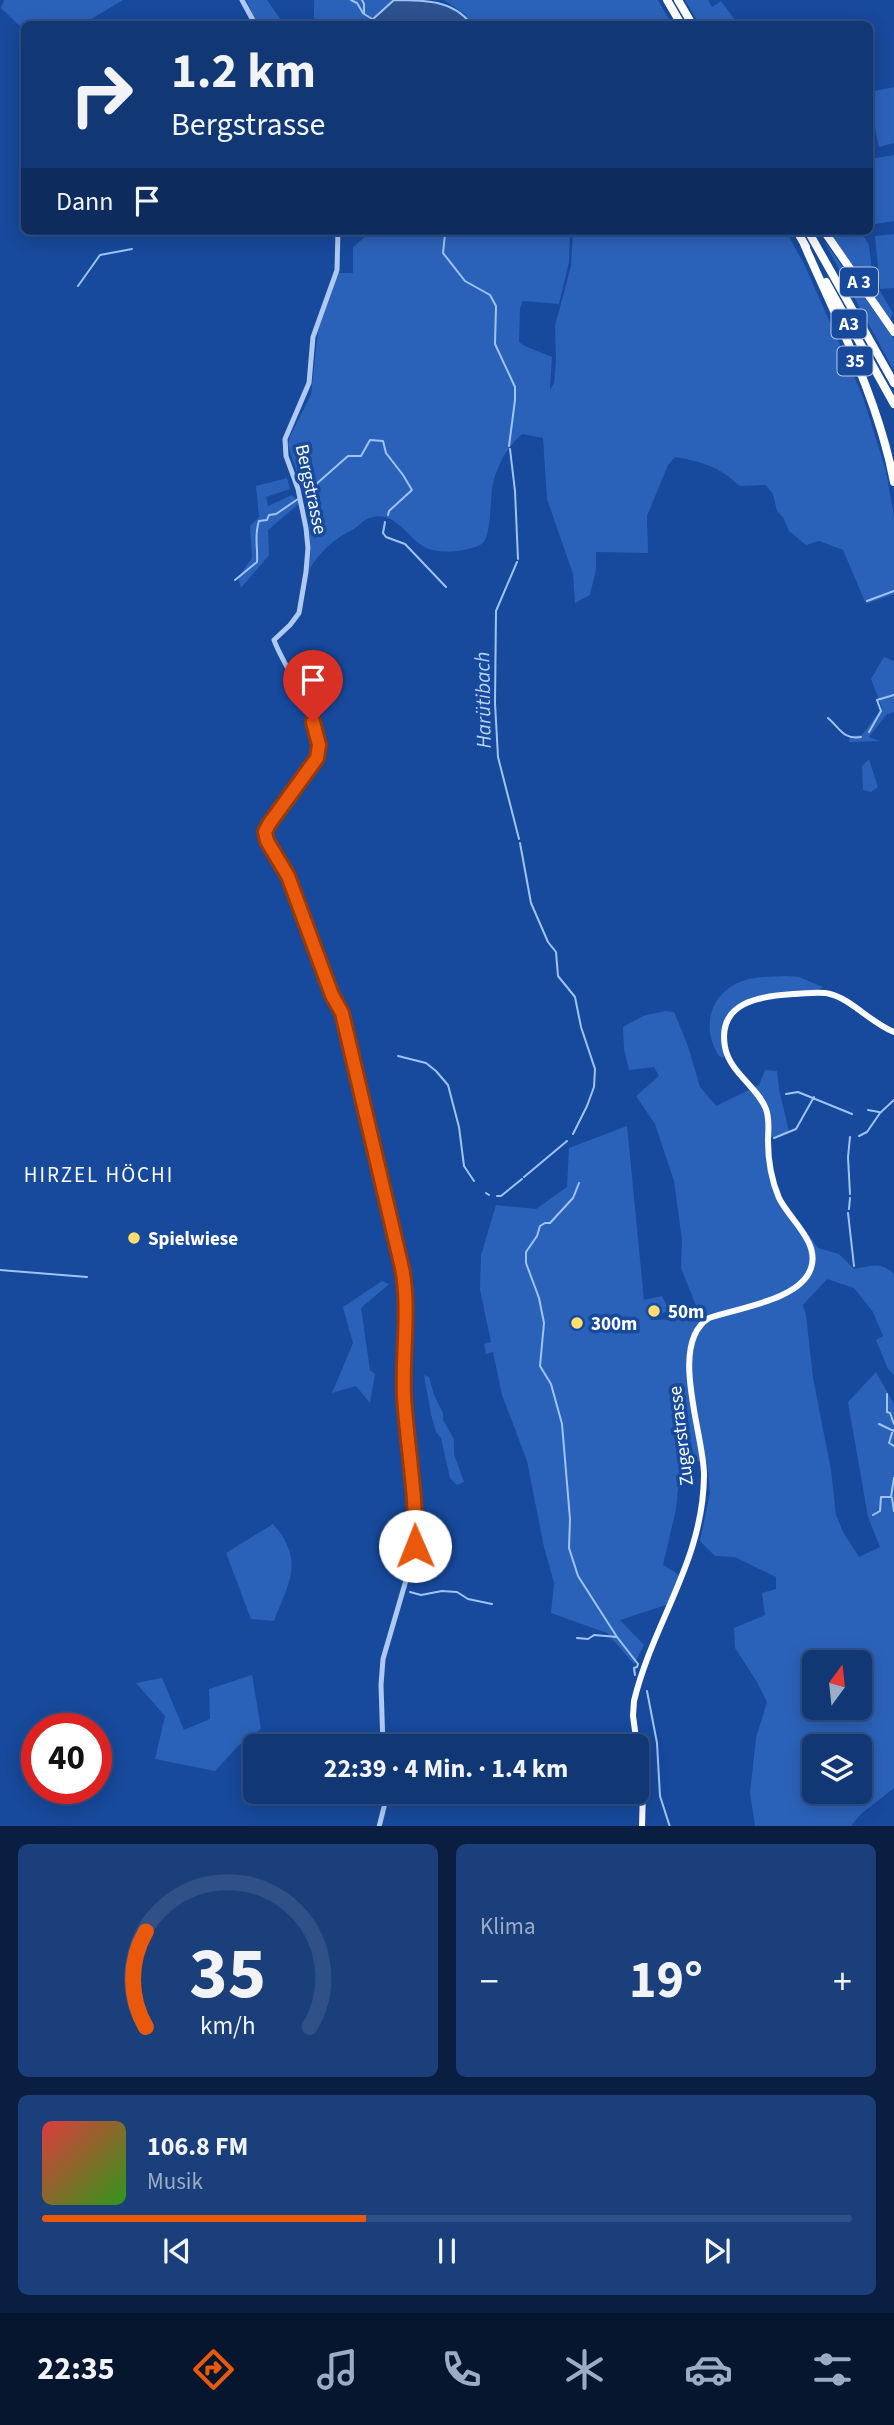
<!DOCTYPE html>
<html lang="de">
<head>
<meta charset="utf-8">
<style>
  :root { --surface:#113775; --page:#1a3f7a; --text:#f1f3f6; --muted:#9cacc5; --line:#305187; --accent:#ea580c }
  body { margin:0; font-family:"Source Sans 3",sans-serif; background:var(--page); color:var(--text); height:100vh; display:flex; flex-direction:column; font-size:26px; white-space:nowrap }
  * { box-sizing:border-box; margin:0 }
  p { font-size:23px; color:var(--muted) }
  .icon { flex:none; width:38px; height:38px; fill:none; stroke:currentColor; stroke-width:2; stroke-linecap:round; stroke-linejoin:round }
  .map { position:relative; height:1826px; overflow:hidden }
  .sheet { display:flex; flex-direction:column; gap:18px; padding:18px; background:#091e40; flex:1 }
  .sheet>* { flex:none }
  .guide { position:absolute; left:21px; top:21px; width:852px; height:214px; border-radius:10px; box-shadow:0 4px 18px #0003,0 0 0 2px var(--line); background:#113775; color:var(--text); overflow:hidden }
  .needle { width:46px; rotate:15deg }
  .buttons { position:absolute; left:802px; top:1650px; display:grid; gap:14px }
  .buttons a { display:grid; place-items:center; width:70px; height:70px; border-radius:10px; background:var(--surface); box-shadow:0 4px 18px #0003,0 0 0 2px var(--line); font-size:35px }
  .speed { position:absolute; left:21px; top:1713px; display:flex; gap:14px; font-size:35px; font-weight:700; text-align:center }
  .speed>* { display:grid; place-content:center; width:91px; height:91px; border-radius:50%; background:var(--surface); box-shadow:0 4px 18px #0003,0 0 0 2px var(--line); line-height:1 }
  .speed .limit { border:10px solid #d22; background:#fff; color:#111 }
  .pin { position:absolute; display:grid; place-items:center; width:60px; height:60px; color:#fff; margin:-72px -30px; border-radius:50% 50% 50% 0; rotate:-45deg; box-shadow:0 0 7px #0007 }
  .pin .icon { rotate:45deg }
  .me { position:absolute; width:77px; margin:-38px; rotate:359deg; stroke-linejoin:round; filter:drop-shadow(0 0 5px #0008) }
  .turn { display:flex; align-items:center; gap:24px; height:147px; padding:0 35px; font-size:32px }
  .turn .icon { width:91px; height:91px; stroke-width:2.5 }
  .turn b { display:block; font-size:49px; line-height:60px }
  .then { display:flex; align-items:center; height:66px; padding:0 35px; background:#0003; gap:14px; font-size:26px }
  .big { font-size:52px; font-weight:700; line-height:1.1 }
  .sheet .widget { flex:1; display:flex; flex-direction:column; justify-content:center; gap:10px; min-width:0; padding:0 24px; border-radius:10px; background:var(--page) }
  .sheet .dial { align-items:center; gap:0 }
  .dial svg { height:182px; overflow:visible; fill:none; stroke:var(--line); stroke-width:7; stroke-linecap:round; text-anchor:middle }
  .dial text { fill:var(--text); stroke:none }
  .song { display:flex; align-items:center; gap:21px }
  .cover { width:84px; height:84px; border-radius:10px; background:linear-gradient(135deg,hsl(0 70% 55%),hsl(110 70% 35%)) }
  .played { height:7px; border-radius:4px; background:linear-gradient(90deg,var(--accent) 40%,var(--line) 40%) }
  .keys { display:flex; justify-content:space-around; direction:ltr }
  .heat { display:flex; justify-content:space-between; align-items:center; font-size:38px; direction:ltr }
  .sheet .tiles { flex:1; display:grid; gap:18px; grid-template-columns:1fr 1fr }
  .widget:last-child { grid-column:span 2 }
  .trip { position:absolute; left:243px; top:1734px; width:406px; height:70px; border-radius:10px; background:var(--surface); box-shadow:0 4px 18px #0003,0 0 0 2px var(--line); font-weight:700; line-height:70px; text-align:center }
  .dock { display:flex; height:112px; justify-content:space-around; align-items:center; background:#07162f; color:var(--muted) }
  .dock .icon { width:49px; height:49px }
  .dock .current { color:var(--accent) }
  .dock b { font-size:32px; color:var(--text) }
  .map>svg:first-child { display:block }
</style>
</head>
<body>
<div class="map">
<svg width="894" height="1827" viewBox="0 0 894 1827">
  <rect width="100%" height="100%" fill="#17499c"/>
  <!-- green -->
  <path fill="#2b62b9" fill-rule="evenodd" d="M4 0H123L83 24H24V30L1 8Z
    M246 0H267L284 24H257Z
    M314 0H394L373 19 375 24H314Z
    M444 0H658L672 24H471L465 14Z
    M685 0H708L712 7 721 1 738 24H699Z
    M894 87V143L879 147 870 105V92Z
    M894 155V221L870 225V159Z
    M372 231H570L569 262 559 304 523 301 520 308 519 342 525 346 552 357 550 390 554 383 556 360 555 326 571 266 573 231H786L805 266 863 397 886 471 894 516V594L866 604 843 550 819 541 806 545 789 531 783 517 777 511 773 494 766 485 740 486C718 466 703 462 675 457L668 465 647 516 648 553 596 552V569L590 595 575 603 573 574 547 499 543 438 522 434C507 448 500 460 494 479 489 494 493 540 480 545 465 552 437 555 423 546 405 535 394 509 369 518 362 521 358 527 352 530 333 540 320 551 309 570L311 552 309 523 301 485 288 445 290 436 311 395 318 331 338 273H353V247Z
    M829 231H861L869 245 873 279 893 313 890 320Z
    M894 234V288L880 289 875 236Z
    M825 242 894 339V371L825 243Z
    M287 478 290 489 266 497 268 506 292 495 300 503 268 530 269 555 241 588 238 578 252 558 250 526 259 517 256 486Z
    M884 657 894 661V712L886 715 869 737 880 741 849 742 850 736 862 735 882 708 871 679Z
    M869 759 878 787 871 792 863 790 862 766Z
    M787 976 799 977 823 987 818 990C793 992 738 988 729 1018 725 1029 726 1044 725 1056L723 1058 719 1056C699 1025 712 988 749 979 761 976 775 977 787 976Z
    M665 1011 674 1012 688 1046 700 1087 716 1106 759 1085 765 1070 777 1071 779 1089 789 1132 765 1139 771 1182 818 1248 839 1254 854 1269C871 1266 880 1261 894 1274V1375L888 1369 876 1340 883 1336 873 1312 854 1288 827 1279 803 1305 806 1315 813 1378 831 1470 836 1515 843 1532 859 1557 880 1547 868 1517 848 1402 876 1372 894 1404V1788L861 1814 851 1826H755L750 1793 756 1738 767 1702 757 1682 735 1648 734 1628 765 1615 762 1593 776 1589V1577L735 1557 715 1556 700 1541 710 1493 707 1462 681 1460 676 1509 663 1565 681 1576 669 1604 620 1620 644 1645 634 1664 607 1633 551 1613 554 1583 544 1547 527 1461 502 1395 493 1352 486 1354 484 1344 491 1342 480 1290 481 1255 496 1205 536 1209 567 1187 569 1148 627 1126 644 1300 662 1296 669 1310 649 1320 677 1319 683 1313 698 1311 681 1268 682 1240 674 1181 655 1124 636 1096 659 1076 654 1067 629 1070 624 1049 623 1027 643 1016ZM814 1662H859V1708H814ZM814 1746H859V1792H814Z
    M382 1281 389 1284 361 1308 370 1370 375 1374 370 1403 356 1386 332 1393 353 1343 343 1307Z
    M424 1375 429 1377 434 1395 443 1413V1420L454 1439V1454L464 1482 457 1485 450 1478 441 1438 436 1432 431 1414Z
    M273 1524C305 1560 289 1582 274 1621L251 1619 226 1553Z
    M252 1675 261 1729 238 1746 215 1771 155 1759 165 1716 136 1683 162 1678 184 1730 210 1719 209 1689Z"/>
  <!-- water -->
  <path fill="#2e5290" stroke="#a0c3f5" stroke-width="2" d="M394 0C425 0 453 0 471 24H375L373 19Z"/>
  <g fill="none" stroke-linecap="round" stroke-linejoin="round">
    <!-- stream -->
    <path stroke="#a0c3f5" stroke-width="2" d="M351 0 357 3 363 13
      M362 0 364 4V14L374 20
      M870 149 871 148
      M372 231H373
      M449 231 445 234 443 253 465 281 490 295 496 306 495 344 515 387V400L509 446
      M78 286 100 255 132 249
      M510 449 515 491 518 559
      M305 495 311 486H314L348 456H361L370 440 383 441 386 453 403 475 412 490 389 511 388 515
      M385 522 383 533 386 537 405 544 446 587
      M517 562 496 611 495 703 498 757 519 839
      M235 580 257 562C258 547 254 535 259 521L267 520 269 515 276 514 298 499
      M867 601 894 591
      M828 718C840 728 843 740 861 737
      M869 732 881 711 877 700 894 695
      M520 843 531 903 548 942 556 952 558 976 575 997 581 1027 595 1069 594 1087 587 1106 573 1134
      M398 1056 426 1063 436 1071 448 1085 459 1127 464 1166 474 1181
      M786 1094 798 1092 852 1114
      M868 1110 879 1112
      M859 1136 867 1132 880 1113 894 1100
      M774 1138 796 1129 814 1097
      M524 1177 567 1141
      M579 1183 573 1198 550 1223H545L540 1226 537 1236 526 1252V1263L539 1298 544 1323 540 1366 551 1384 562 1424 570 1519 569 1548 578 1576 617 1637 638 1664 637 1667 634 1668 635 1675
      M486 1193 489 1195
      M850 1194 848 1157 850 1137
      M497 1196H501L522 1179
      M849 1209 850 1198
      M848 1213 854 1266
      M0 1270 87 1277
      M887 1394V1412L890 1413 894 1424
      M879 1424 894 1431
      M893 1430 889 1443 894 1446
      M892 1498 894 1511
      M873 1515 880 1511 881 1497H891L894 1478
      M410 1592 421 1595 442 1591 457 1592 468 1599 492 1604
      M577 1638 588 1639 594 1635 617 1637
      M647 1691 657 1743 660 1796 670 1827"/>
    <!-- minor -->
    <path stroke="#aec9f2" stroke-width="5" d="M242 0 255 24
      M338 231 337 270 313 337 309 383 285 439 286 456 298 489 306 528 308 548 306 572 299 613 290 625 274 640C285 672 331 726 316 761L269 824 266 837 269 846 288 876 332 995 343 1013 404 1285V1400L413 1482 416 1546 383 1659 381 1685 383 1746
      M379 1827 384 1807 385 1792"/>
    <!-- major -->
    <path stroke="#f9fbff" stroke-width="6" d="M642 1827 643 1789 633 1716 634 1701C653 1622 703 1562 704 1476 705 1437 667 1344 709 1318 737 1308 801 1300 811 1268 820 1242 789 1219 779 1198 771 1179 768 1161 768 1141 768 1130 770 1120 766 1109 757 1086 730 1073 725 1047 717 1002 760 996 793 994 805 994 819 991 830 994 851 999 871 1023 894 1032"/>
    <!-- highway -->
    <path stroke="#fff" stroke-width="8" d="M667 0 681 24
      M678 0 692 24
      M797 231 806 247
      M808 231 894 383
      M824 231 894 332
      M804 244C838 322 878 398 894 482
      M826 282 894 404"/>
  </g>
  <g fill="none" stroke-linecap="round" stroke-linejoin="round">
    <!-- route casing -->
    <g stroke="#983908" stroke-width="18">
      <path id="route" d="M313 722 319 745 317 758 269 824 265 832 267 841 288 876 332 995 342 1013 402 1268C410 1309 402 1354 404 1396 407 1446 417 1496 415 1546"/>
    </g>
    <!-- route -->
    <use href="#route" stroke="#ea580c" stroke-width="12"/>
  </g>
  <!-- markers -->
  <g fill="#ffde6f" stroke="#17499c" stroke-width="2.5">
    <circle cx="134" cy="1238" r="7"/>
    <circle cx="654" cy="1311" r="7"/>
    <circle cx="577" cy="1323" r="7"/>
  </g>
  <g text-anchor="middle" stroke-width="7" stroke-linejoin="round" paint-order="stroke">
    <!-- shield labels -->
    <g fill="#17499c" stroke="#b9c8e1" stroke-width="2">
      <rect x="840" y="267.5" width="38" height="29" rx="5"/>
      <rect x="831.5" y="309.5" width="35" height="29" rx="5"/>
      <rect x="837.5" y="346.5" width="35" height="29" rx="5"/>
    </g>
    <g font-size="18" font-weight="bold" fill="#fff">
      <text x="859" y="288">A 3</text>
      <text x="849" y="330">A3</text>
      <text x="855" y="367">35</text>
    </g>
    <!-- street labels -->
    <g font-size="19" fill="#fff" stroke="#17499c">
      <text transform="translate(312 489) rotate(78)" y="7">Bergstrasse</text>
      <text transform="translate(680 1436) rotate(-97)" y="7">Zugerstrasse</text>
    </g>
    <!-- poi labels -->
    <g font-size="19" font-weight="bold" fill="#fff" stroke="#17499c" text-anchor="start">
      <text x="148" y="1245">Spielwiese</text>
      <text x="668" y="1318">50m</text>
      <text x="591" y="1330">300m</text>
    </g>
    <!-- water labels -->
    <g font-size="21" font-style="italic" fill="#bad3f9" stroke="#17499c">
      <text transform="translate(483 700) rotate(-91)" y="7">Harütibach</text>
    </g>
    <!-- neighbourhood labels -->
    <g font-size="21" letter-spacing="2" fill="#fff" stroke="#17499c">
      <text x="99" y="1182">HIRZEL HÖCHI</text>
    </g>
  </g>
</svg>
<div class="buttons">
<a><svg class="needle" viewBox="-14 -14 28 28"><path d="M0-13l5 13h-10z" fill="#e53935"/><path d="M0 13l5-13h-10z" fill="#9cacc5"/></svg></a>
<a><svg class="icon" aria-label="layers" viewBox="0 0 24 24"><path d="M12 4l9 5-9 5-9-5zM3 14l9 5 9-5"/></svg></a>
</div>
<div class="speed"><div class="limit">40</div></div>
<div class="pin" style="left:313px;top:722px;background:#d93025"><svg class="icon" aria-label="arrive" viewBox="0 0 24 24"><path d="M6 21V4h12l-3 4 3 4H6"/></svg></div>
<svg class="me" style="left:415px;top:1546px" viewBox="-20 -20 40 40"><circle r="19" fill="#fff"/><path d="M0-13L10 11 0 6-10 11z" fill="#ea580c"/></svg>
<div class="trip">22:39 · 4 Min. · 1.4 km</div>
<div class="guide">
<div class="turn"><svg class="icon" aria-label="right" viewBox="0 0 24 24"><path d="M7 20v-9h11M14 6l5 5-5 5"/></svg><div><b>1.2 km</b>Bergstrasse</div></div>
<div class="then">Dann<svg class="icon" aria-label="arrive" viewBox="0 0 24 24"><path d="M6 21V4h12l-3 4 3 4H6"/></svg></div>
</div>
</div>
<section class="sheet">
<div class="tiles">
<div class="widget dial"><svg viewBox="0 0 100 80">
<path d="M14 69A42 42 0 1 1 86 69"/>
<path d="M14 69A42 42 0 0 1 14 27" stroke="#ea580c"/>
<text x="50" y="56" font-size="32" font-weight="700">35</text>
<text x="50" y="72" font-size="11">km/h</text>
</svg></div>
<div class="widget"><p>Klima</p>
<div class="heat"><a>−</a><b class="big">19°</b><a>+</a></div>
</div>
<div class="widget">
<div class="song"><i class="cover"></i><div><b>106.8 FM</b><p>Musik</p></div></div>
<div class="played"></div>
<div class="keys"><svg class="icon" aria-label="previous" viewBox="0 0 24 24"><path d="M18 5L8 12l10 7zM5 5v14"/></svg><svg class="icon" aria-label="pause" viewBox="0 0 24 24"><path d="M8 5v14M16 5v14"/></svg><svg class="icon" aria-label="next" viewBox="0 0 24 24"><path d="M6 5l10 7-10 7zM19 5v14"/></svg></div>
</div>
</div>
</section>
<nav class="dock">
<b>22:35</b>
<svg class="icon current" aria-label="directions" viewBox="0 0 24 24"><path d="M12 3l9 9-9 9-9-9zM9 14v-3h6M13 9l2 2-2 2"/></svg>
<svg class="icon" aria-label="music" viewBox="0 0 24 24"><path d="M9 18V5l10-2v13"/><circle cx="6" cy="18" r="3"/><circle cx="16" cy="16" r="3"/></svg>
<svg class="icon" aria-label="phone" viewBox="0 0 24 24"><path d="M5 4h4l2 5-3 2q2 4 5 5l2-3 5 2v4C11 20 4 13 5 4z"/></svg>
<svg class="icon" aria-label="climate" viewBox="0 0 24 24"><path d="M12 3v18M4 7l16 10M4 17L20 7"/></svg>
<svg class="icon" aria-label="car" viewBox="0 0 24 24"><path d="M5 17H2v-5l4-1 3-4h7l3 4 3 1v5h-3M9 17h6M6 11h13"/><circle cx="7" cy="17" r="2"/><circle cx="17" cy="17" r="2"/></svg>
<svg class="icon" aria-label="filters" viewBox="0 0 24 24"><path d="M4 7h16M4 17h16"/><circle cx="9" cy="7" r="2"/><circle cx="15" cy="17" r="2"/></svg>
</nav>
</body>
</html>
